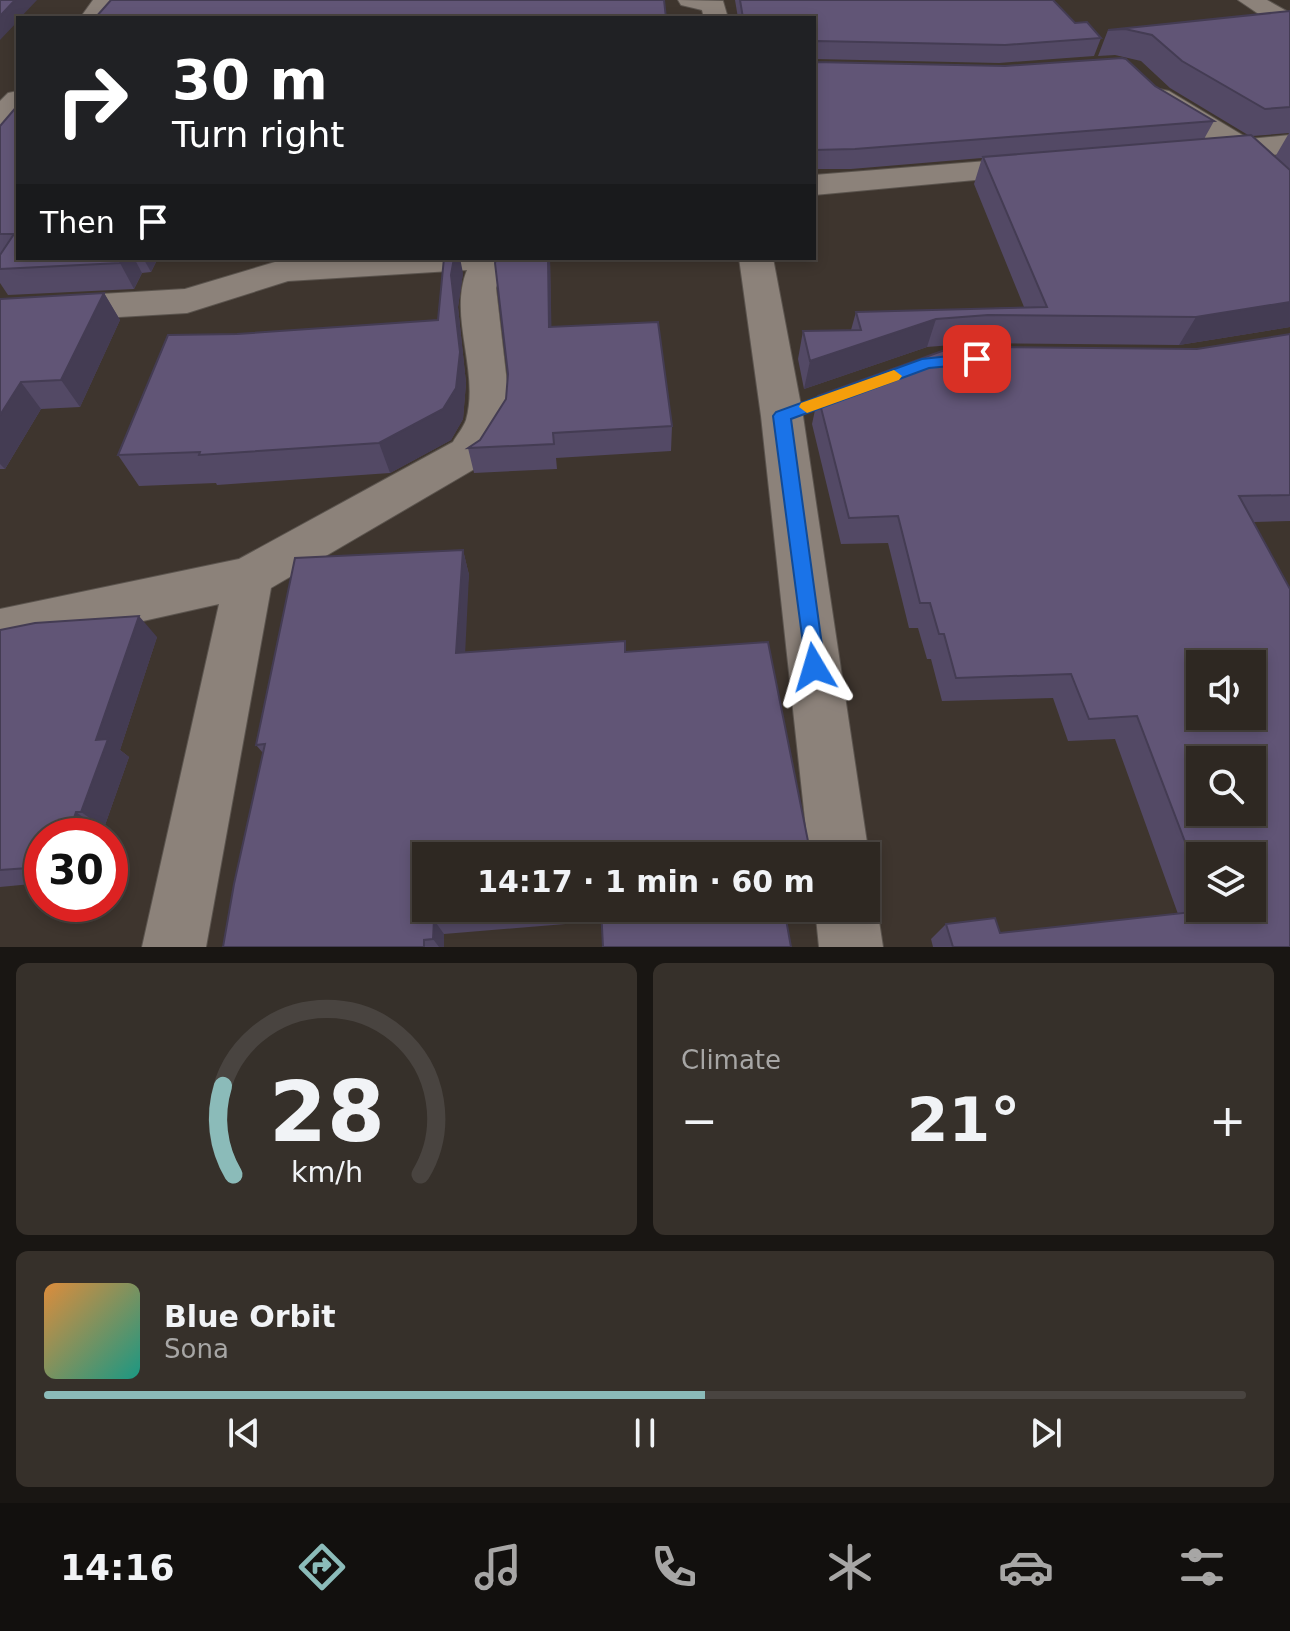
<!DOCTYPE html>
<html lang="en">
<head>
<meta charset="utf-8">
<style>
  :root { --surface:#2e2822; --page:#36302a; --text:#f1f3f6; --muted:#a7a6a5; --line:#494440; --accent:#8bbbb9 }
  body { margin:0; font-family:"DejaVu Sans",sans-serif; background:var(--page); color:var(--text); height:100vh; display:flex; flex-direction:column; font-size:30px; white-space:nowrap }
  * { box-sizing:border-box; margin:0 }
  p { font-size:26px; color:var(--muted) }
  .icon { flex:none; width:44px; height:44px; fill:none; stroke:currentColor; stroke-width:2; stroke-linecap:round; stroke-linejoin:round }
  .map { position:relative; height:947px; overflow:hidden }
  .panel { display:flex; flex-direction:column; gap:16px; padding:16px; background:#191613; flex:1 }
  .panel>* { flex:none }
  .top-card { position:absolute; left:16px; top:16px; width:800px; height:244px; border-radius:0px; box-shadow:0 4px 12px #0003,0 0 0 2px var(--line); background:#202124; color:#fff; overflow:hidden }
  .tools { position:absolute; left:1186px; top:650px; display:grid; gap:16px }
  .tools a { display:grid; place-items:center; width:80px; height:80px; border-radius:0px; background:var(--surface); box-shadow:0 4px 12px #0003,0 0 0 2px var(--line); font-size:40px }
  .speed { position:absolute; left:24px; top:818px; display:flex; gap:16px; font-size:40px; font-weight:700; text-align:center }
  .speed>* { display:grid; place-content:center; width:104px; height:104px; border-radius:50%; background:var(--surface); box-shadow:0 4px 12px #0003,0 0 0 2px var(--line); line-height:1 }
  .speed .limit { border:12px solid #d22; background:#fff; color:#111 }
  .pin { position:absolute; display:grid; place-items:center; width:68px; height:68px; color:#fff; margin:-34px; border-radius:16px; box-shadow:0 4px 12px #0006 }
  .me { position:absolute; width:88px; margin:-44px; rotate:353deg; stroke-linejoin:round; filter:drop-shadow(0 0 6px #0008) }
  .turn { display:flex; align-items:center; gap:28px; height:168px; padding:0 24px; font-size:36px }
  .turn .icon { width:104px; height:104px; stroke-width:2.5 }
  .turn b { display:block; font-size:56px; line-height:68px }
  .then { display:flex; align-items:center; height:76px; padding:0 24px; background:#0003; gap:16px; font-size:30px }
  .big { font-size:60px; font-weight:800; line-height:1.1 }
  .panel .tile { flex:1; display:flex; flex-direction:column; justify-content:center; gap:12px; min-width:0; padding:0 28px; border-radius:12px; background:var(--page) }
  .panel .dial { align-items:center; gap:0 }
  .dial svg { height:208px; overflow:visible; fill:none; stroke:var(--line); stroke-width:7; stroke-linecap:round; text-anchor:middle }
  .dial text { fill:var(--text); stroke:none }
  .song { display:flex; align-items:center; gap:24px }
  .cover { width:96px; height:96px; border-radius:12px; background:linear-gradient(135deg,hsl(30 70% 55%),hsl(170 70% 35%)) }
  .played { height:8px; border-radius:4px; background:linear-gradient(90deg,var(--accent) 55%,var(--line) 55%) }
  .keys { display:flex; justify-content:space-around; direction:ltr }
  .heat { display:flex; justify-content:space-between; align-items:center; font-size:44px; direction:ltr }
  .panel .tiles { flex:1; display:grid; gap:16px; grid-template-columns:1fr 1fr }
  .tile:last-child { grid-column:span 2 }
  .trip { position:absolute; left:412px; top:842px; width:468px; height:80px; border-radius:0px; background:var(--surface); box-shadow:0 4px 12px #0003,0 0 0 2px var(--line); font-weight:800; line-height:80px; text-align:center }
  .tab-bar { display:flex; height:128px; justify-content:space-around; align-items:center; background:#12100e; color:var(--muted) }
  .tab-bar .icon { width:56px; height:56px }
  .tab-bar .on { color:var(--accent) }
  .tab-bar b { font-size:36px; color:var(--text) }
  .map>svg:first-child { display:block }
</style>
</head>
<body>
<div class="map">
<svg width="1290" height="947" viewBox="0 0 1290 947">
  <rect width="100%" height="100%" fill="#3e352e"/>
  <g fill="none" stroke-linecap="round" stroke-linejoin="round">
    <!-- minor casing -->
    <g stroke="#5b544e" stroke-width="2">
      <path id="minor" d="M93 0H118L105 18H80Z
        M678 0 723 1 728 18H704L702 10 681 5Z
        M1238 0H1267L1290 13V32L1281 29Z
        M1159 89 1169 91 1249 139 1290 135V153L1244 158 1233 155 1149 103 1145 97 1149 91Z
        M18 91V115L10 123 0 126V101L8 93Z
        M1038 157 1049 159 1054 166 1049 173 814 195V175Z
        M506 258 496 288 509 400 507 424 483 464 271 588 206 947H142L219 604 0 653V609L239 559 453 442C457 435 463 428 466 420 480 371 448 317 467 270L288 281 187 313 0 324V300L185 289 285 259Z
        M739 258H773L803 416 869 856 866 863V856H809L761 416Z
        M866 885 877 908 883 947H819L815 908H866Z"/>
    </g>
    <!-- minor -->
    <use href="#minor" fill="#8c827a" fill-rule="evenodd"/>
  </g>
  <!-- wall -->
  <path fill="#534965" fill-rule="evenodd" d="M735 0H1053L1075 23 1101 38 1094 56 999 63 814 59 815 62 1155 86 1214 121 1204 139 1248 135 1170 88 1141 61 1115 55 1098 56 1108 30 1290 11V327L1179 345 977 343 927 347 804 389 798 359 803 331 851 330 856 312 1024 307 974 184 982 158 851 169H814V18H738ZM1289 133 1275 157 1252 136Z
    M0 126 18 258H158L151 272 142 273 134 289 8 295 0 283Z
    M550 258 551 327 672 426 671 451 556 458 557 469 474 473 468 448 480 440 506 399 508 374Z
    M463 273 458 307 466 383 463 419 451 440 390 473 217 485 216 483 139 486 118 455 237 334 438 320Z
    M104 293 120 320 80 407 41 409 5 469H0V299Z
    M1290 334V521L1254 522 1290 947H933L931 939 946 924 1000 933 1178 914 1115 739 1068 741 1053 698 942 701 931 659H927L918 628H909L888 543 841 544 812 424 818 396 1197 349ZM1200 856 1252 908H1200Z
    M463 550 469 575 426 908H784L602 921 444 934V947H223L263 753 256 745Z
    M0 630 157 637 120 750 129 757 104 828 99 829 97 836H42V883L0 887Z"/>
  <!-- shaded-wall -->
  <path fill="#443c53" d="M15 0H37L20 18H18V21L0 40V16Z
    M123 258H134L142 273 134 289 120 263Z
    M143 258H158L151 272Z
    M454 258H460L463 273 458 307 466 383 463 419 451 440 390 473 379 443 443 409 451 275Z
    M548 258H550L552 352 549 327Z
    M104 293 120 320 80 407 61 380Z
    M1290 302V327L1179 345 1196 317Z
    M936 319 927 347 804 389 810 361Z
    M21 382 41 409 5 469 0 464V415Z
    M463 550 469 575 464 676 456 653Z
    M139 616 157 637 120 750 129 757 104 828 81 812 96 740Z
    M76 812 99 829 97 836H68Z
    M434 920 444 934V947H439L433 939Z"/>
  <!-- building -->
  <path fill="#615576" stroke="#443c53" stroke-width="2" fill-rule="evenodd" d="M0 0H15L0 16Z
    M111 0H664L666 18H95Z
    M740 0H1053L1075 23 1087 22 1101 38 1005 45 817 41 814 43V18H743Z
    M1290 11V107L1265 109 1182 61 1152 35 1125 29 1108 30Z
    M814 50 815 62 1005 66 1122 58 1126 59 1155 86 1214 121 855 149 814 150Z
    M18 105V258H123L120 263 0 269V255L14 234H0V126Z
    M1251 135 1290 170V302L1196 317 988 315 936 319 810 361 803 331 861 330 856 312 1047 307 983 157Z
    M444 258H454L451 275 460 352 456 388 443 409 379 443 199 455 200 452 118 455 168 335 237 334 438 320Z
    M497 258H548L549 327 658 322 672 426 553 433 554 444 468 448 480 440 506 399 508 374 495 263Z
    M104 293 61 380 21 382 0 415V299Z
    M1290 334V495L1239 496 1290 589V947H953L946 924 995 918 1000 933 1211 910 1210 908H1252V856H1200V881L1137 716 1089 719 1071 674 956 678 944 634H939L930 603H920L898 516 849 518 818 396 942 351 988 347 1197 349ZM1200 664H1252V716H1200ZM1200 760H1252V812H1200Z
    M463 550 456 653 625 641V652L768 642 811 856H426V908H575L434 920 433 939 424 940V947H223L234 884 265 744 256 745 295 558Z
    M139 616 96 740 108 739 81 812H76L68 836H42V867L0 870V630L35 623Z
    M601 908H784L791 947H603Z"/>
  <!-- route -->
  <path fill="#1a73e8" stroke="#114b97" stroke-width="2" d="M977 353 985 359 983 363 929 368 791 419 825 667 822 674 814 677 807 674 773 416 776 412 922 359Z"/>
  <!-- slow -->
  <path fill="#f59e0b" d="M894 370 902 376 899 380 807 413 799 407 801 403Z"/>
</svg>
<div class="tools">
<a><svg class="icon" aria-label="sound" viewBox="0 0 24 24"><path d="M4 9h4l5-4v14l-5-4H4zM17 9q2 3 0 6"/></svg></a>
<a><svg class="icon" aria-label="search" viewBox="0 0 24 24"><circle cx="10" cy="10" r="6"/><path d="M15 15l6 6"/></svg></a>
<a><svg class="icon" aria-label="layers" viewBox="0 0 24 24"><path d="M12 4l9 5-9 5-9-5zM3 14l9 5 9-5"/></svg></a>
</div>
<div class="speed"><div class="limit">30</div></div>
<div class="pin" style="left:977px;top:359px;background:#d93025"><svg class="icon" aria-label="arrive" viewBox="0 0 24 24"><path d="M6 21V4h12l-3 4 3 4H6"/></svg></div>
<svg class="me" style="left:814px;top:667px" viewBox="-20 -20 40 40"><path d="M0-17L14 15 0 8-14 15z" fill="#1a73e8" stroke="#fff" stroke-width="4"/></svg>
<div class="trip">14:17 · 1 min · 60 m</div>
<div class="top-card">
<div class="turn"><svg class="icon" aria-label="right" viewBox="0 0 24 24"><path d="M7 20v-9h11M14 6l5 5-5 5"/></svg><div><b>30 m</b>Turn right</div></div>
<div class="then">Then<svg class="icon" aria-label="arrive" viewBox="0 0 24 24"><path d="M6 21V4h12l-3 4 3 4H6"/></svg></div>
</div>
</div>
<section class="panel">
<div class="tiles">
<div class="tile dial"><svg viewBox="0 0 100 80">
<path d="M14 69A42 42 0 1 1 86 69"/>
<path d="M14 69A42 42 0 0 1 10 35" stroke="#8bbbb9"/>
<text x="50" y="56" font-size="32" font-weight="700">28</text>
<text x="50" y="72" font-size="11">km/h</text>
</svg></div>
<div class="tile"><p>Climate</p>
<div class="heat"><a>−</a><b class="big">21°</b><a>+</a></div>
</div>
<div class="tile">
<div class="song"><i class="cover"></i><div><b>Blue Orbit</b><p>Sona</p></div></div>
<div class="played"></div>
<div class="keys"><svg class="icon" aria-label="previous" viewBox="0 0 24 24"><path d="M18 5L8 12l10 7zM5 5v14"/></svg><svg class="icon" aria-label="pause" viewBox="0 0 24 24"><path d="M8 5v14M16 5v14"/></svg><svg class="icon" aria-label="next" viewBox="0 0 24 24"><path d="M6 5l10 7-10 7zM19 5v14"/></svg></div>
</div>
</div>
</section>
<nav class="tab-bar">
<b>14:16</b>
<svg class="icon on" aria-label="directions" viewBox="0 0 24 24"><path d="M12 3l9 9-9 9-9-9zM9 14v-3h6M13 9l2 2-2 2"/></svg>
<svg class="icon" aria-label="music" viewBox="0 0 24 24"><path d="M9 18V5l10-2v13"/><circle cx="6" cy="18" r="3"/><circle cx="16" cy="16" r="3"/></svg>
<svg class="icon" aria-label="phone" viewBox="0 0 24 24"><path d="M5 4h4l2 5-3 2q2 4 5 5l2-3 5 2v4C11 20 4 13 5 4z"/></svg>
<svg class="icon" aria-label="climate" viewBox="0 0 24 24"><path d="M12 3v18M4 7l16 10M4 17L20 7"/></svg>
<svg class="icon" aria-label="car" viewBox="0 0 24 24"><path d="M5 17H2v-5l4-1 3-4h7l3 4 3 1v5h-3M9 17h6M6 11h13"/><circle cx="7" cy="17" r="2"/><circle cx="17" cy="17" r="2"/></svg>
<svg class="icon" aria-label="filters" viewBox="0 0 24 24"><path d="M4 7h16M4 17h16"/><circle cx="9" cy="7" r="2"/><circle cx="15" cy="17" r="2"/></svg>
</nav>
</body>
</html>
